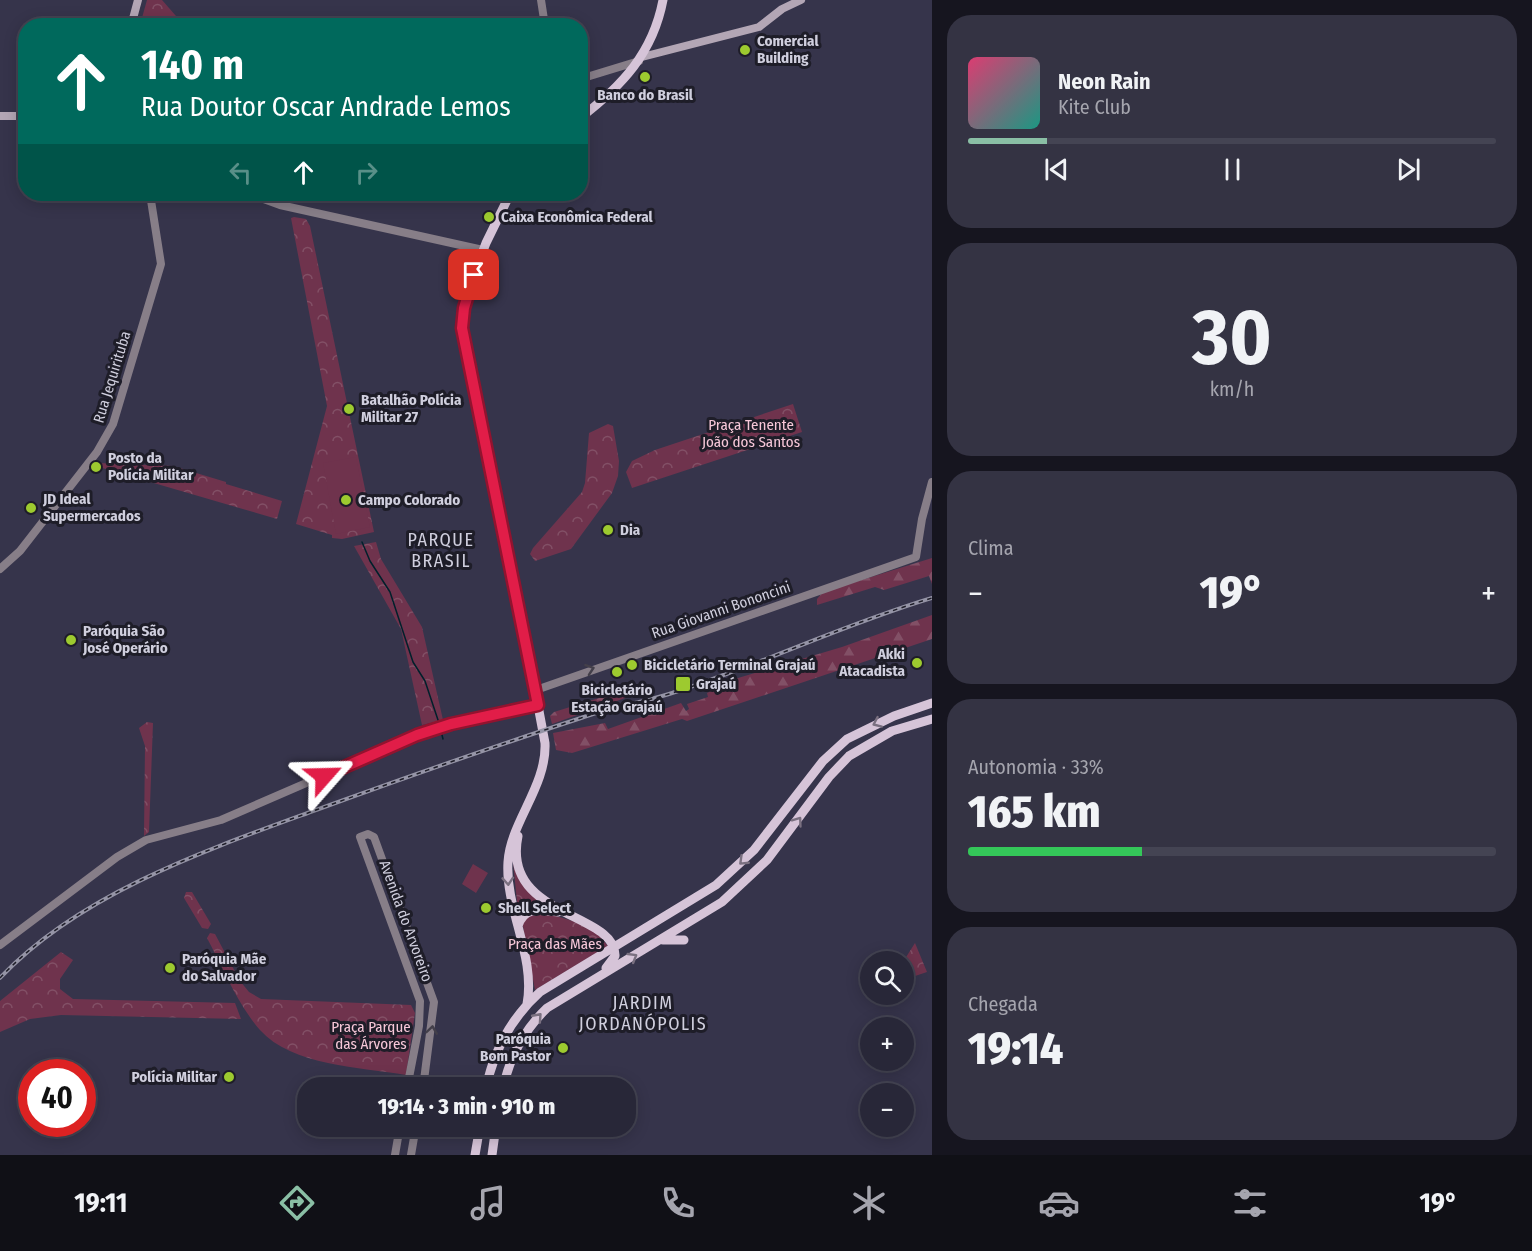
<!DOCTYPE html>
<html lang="pt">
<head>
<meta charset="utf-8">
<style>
  :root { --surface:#282738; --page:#343343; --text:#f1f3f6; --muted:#a5a5ae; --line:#444453; --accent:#8abfa5 }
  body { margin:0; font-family:"Fira Sans Condensed",sans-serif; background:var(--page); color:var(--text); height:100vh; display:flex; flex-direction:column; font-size:22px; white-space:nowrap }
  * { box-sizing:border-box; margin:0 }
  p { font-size:20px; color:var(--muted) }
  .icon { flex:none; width:33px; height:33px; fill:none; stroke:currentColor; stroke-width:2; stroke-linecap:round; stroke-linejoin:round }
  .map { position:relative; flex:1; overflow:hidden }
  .panel { display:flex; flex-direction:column; gap:15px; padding:15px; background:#16151f; width:600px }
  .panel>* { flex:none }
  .banner { position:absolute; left:18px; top:18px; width:570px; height:183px; border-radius:24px; box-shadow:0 3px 15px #0003,0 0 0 2px var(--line); background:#00695c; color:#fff; overflow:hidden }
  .buttons { position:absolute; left:860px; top:951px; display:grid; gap:12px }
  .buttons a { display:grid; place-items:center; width:54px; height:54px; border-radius:50%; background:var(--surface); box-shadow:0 3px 15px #0003,0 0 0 2px var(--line); font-size:30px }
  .speed { position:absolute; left:18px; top:1059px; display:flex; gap:12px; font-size:30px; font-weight:700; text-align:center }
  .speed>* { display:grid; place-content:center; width:78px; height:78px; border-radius:50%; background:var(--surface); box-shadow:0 3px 15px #0003,0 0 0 2px var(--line); line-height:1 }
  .speed .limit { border:9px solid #d22; background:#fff; color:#111 }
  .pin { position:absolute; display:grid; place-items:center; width:51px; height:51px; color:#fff; margin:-26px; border-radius:12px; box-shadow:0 3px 9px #0006 }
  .me { position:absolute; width:66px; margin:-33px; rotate:65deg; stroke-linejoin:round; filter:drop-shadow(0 0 4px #0008) }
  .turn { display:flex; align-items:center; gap:21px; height:126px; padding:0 24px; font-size:27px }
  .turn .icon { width:78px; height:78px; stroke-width:2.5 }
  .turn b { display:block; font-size:42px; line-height:51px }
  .lanes { display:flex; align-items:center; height:57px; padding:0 24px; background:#0003; justify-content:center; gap:30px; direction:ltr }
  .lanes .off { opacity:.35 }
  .big { font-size:45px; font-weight:800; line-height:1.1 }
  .panel .tile { flex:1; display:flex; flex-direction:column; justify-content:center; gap:9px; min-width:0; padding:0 21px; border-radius:24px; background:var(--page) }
  .panel .dial { align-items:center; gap:0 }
  .dial b { font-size:78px; line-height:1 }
  .song { display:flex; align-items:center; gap:18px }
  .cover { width:72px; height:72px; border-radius:9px; background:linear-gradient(135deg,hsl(340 70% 55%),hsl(170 70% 35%)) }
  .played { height:6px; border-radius:3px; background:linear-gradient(90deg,var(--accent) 15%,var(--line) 15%) }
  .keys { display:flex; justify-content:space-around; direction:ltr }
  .heat { display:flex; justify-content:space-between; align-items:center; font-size:33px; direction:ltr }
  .charge { height:9px; border-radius:4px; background:linear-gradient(90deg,#34c759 33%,var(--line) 0) }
  .trip { position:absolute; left:297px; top:1077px; width:339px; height:60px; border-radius:24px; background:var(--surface); box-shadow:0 3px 15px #0003,0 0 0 2px var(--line); font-weight:800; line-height:60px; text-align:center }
  .tab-bar { display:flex; height:96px; justify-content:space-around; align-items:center; background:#101016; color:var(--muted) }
  .tab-bar .icon { width:42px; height:42px }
  .tab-bar .on { color:var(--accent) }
  .tab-bar b { font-size:27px; color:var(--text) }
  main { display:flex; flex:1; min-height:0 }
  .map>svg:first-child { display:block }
</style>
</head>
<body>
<main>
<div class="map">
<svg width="932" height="1155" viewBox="0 0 932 1155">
  <defs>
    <pattern id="forest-firs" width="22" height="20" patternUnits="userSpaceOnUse" patternTransform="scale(1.5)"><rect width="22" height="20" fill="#6f334d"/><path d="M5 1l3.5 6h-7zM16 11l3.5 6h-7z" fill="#825066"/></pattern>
    <pattern id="park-crowns" width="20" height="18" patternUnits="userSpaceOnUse" patternTransform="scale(1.5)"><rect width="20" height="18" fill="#6f334d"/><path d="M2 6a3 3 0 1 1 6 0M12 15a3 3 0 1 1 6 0" fill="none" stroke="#825066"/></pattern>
  </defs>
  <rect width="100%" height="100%" fill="#36344b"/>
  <!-- forest -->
  <path fill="url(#forest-firs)" d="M932 558V584L929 576 884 590 875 587 817 605V599L823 592Z
    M932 615V639L687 721 682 719 572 753 556 750 553 733 605 723 608 729 681 703 686 711 689 709 687 704 708 697 707 693 738 678 842 647Z
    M628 689H642V692L552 724 550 716 554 712Z"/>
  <!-- park -->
  <path fill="url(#park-crowns)" d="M147 0H162L176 16 171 25H140Z
    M294 217 306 219 310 226 374 532 342 539 332 538V535L296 524 327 406 291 218Z
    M793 404 802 432 632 488 626 472 632 461 655 450Z
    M608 424 613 426 619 461 618 476 612 493 571 549 535 561 530 554 533 548 582 492 585 483 589 433Z
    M98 463 173 466 226 482V484L282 501 277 519 99 467Z
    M376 542 381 559 422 627 443 720 422 725 401 629 354 546Z
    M147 722 153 723 149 832 144 836 145 746 139 728Z
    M513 861 541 903 518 912Z
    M186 892H192L211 924 208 929 202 928 184 898Z
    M540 911 592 927 608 946 535 990 522 921 525 916Z
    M210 933 215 934 240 981 249 992 261 999 411 1005 415 1013 406 1075C361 1067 292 1066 260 1030 238 1005 223 968 207 938Z
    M915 943 927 972 903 980V962Z
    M61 952 73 960 60 979V989L73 999 235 1003 241 1019 61 1015 30 1019 0 1032V1001Z"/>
  <!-- pitch -->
  <path fill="#6f334d" d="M356 457 370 527 336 534 323 463Z
    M473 864 488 873 476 893 462 884Z"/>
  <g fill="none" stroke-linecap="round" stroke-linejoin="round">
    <!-- stream -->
    <path stroke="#00202b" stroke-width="1.5" d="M362 542 370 561 390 592 413 662 425 681 439 723
      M441 731 443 739"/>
    <!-- tertiary -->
    <path stroke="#877e88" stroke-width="8" d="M541 0 545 26
      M580 79 639 61
      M250 194 280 205 483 250
      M0 569 20 551 97 452 113 424 161 264 150 194
      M536 690 916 557 922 519 932 482
      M0 945 117 857 146 840 221 820 417 735 451 724 538 705
      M407 1088 419 1026 420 1001 360 837 368 834 374 837 434 1002 423 1088
      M395 1155 400 1126
      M411 1155 416 1126"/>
    <!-- secondary -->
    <path stroke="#b3a6b5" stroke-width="8" d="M131 26 138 0
      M642 57 759 27 782 9 801 0
      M0 116H26"/>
    <!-- primary -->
    <path stroke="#d6c4d8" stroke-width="9" d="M580 118C622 86 653 53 663 0
      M510 194 486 243 469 288 462 328 510 556 545 743C547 786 510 823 508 862 505 909 536 957 527 1004
      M518 836C501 918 617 912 615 956L606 968
      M518 926C524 906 540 910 558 912
      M663 940H684
      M486 1088C494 1050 511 1018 540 992L716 885 754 850 823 761 847 739 894 716 932 703
      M503 1088C510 1056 524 1030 547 1008L722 902 767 860 829 777 849 756 892 731 932 719
      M475 1155 480 1126
      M492 1155 496 1126"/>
    <!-- rail casing -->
    <g stroke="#9594a6" stroke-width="4">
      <path id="rail" d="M0 978C80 893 209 849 316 810 404 778 492 747 581 718 609 708 640 703 669 694 758 666 842 625 932 598"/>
    </g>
    <!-- rail -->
    <use href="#rail" stroke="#1e1d28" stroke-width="1.5" stroke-dasharray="4.5" stroke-linecap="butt"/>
  </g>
  <!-- one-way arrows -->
  <defs><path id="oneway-chevron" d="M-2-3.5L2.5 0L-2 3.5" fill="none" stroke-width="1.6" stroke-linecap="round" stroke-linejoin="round" transform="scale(1.5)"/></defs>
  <g stroke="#433f4a">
    <use href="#oneway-chevron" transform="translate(590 669) rotate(-19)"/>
    <use href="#oneway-chevron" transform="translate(432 1030) rotate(-82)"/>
  </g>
  <g stroke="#7a7080">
    <use href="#oneway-chevron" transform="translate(877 723) rotate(156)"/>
    <use href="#oneway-chevron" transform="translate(798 821) rotate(-54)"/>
    <use href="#oneway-chevron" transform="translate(743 861) rotate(136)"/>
    <use href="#oneway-chevron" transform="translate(508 881) rotate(86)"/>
    <use href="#oneway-chevron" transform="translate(633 957) rotate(-31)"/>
    <use href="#oneway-chevron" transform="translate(538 1017) rotate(-48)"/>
  </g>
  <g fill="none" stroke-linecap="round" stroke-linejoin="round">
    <!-- route casing -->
    <g stroke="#92132f" stroke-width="15">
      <path id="route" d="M324 776 417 735 451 724 538 705 462 328 464 308 474 275"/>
    </g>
    <!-- route -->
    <use href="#route" stroke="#e11d48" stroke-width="10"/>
  </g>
  <!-- markers -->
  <g fill="#9dca2f" stroke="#1e1d28" stroke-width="2">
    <circle cx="745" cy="50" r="6"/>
    <circle cx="645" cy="77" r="6"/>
    <circle cx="489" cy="217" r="6"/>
    <circle cx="349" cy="409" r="6"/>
    <circle cx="96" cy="467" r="6"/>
    <circle cx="346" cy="500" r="6"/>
    <circle cx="31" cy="508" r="6"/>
    <circle cx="608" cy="530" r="6"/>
    <circle cx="71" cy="640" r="6"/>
    <circle cx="917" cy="663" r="6"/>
    <circle cx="632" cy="665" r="6"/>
    <circle cx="617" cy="672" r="6"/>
    <rect x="675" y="676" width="16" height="16" rx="3"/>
    <circle cx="486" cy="908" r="6"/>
    <circle cx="170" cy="968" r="6"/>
    <circle cx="563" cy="1048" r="6"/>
    <circle cx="229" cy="1077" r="6"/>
  </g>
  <g text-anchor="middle" stroke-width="6" stroke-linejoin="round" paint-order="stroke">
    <!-- poi labels -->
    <g font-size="15" font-weight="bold" fill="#d0cfde" stroke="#1e1d28" text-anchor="start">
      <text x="757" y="46">Comercial<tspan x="757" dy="17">Building</tspan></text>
      <text x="645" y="100" text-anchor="middle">Banco do Brasil</text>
      <text x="501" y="222">Caixa Econômica Federal</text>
      <text x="361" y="405">Batalhão Polícia<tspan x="361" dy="17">Militar 27</tspan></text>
      <text x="108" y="463">Posto da<tspan x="108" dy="17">Polícia Militar</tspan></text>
      <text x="43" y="504">JD Ideal<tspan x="43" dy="17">Supermercados</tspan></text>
      <text x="358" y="505">Campo Colorado</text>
      <text x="620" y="535">Dia</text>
      <text x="83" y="636">Paróquia São<tspan x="83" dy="17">José Operário</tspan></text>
      <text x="905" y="659" text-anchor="end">Akki<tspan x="905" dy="17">Atacadista</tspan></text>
      <text x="644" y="670">Bicicletário Terminal Grajaú</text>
      <text x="696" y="689">Grajaú</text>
      <text x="617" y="695" text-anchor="middle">Bicicletário<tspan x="617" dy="17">Estação Grajaú</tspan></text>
      <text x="498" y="913">Shell Select</text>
      <text x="182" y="964">Paróquia Mãe<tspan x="182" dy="17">do Salvador</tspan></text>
      <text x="551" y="1044" text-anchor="end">Paróquia<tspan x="551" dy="17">Bom Pastor</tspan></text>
      <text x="217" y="1082" text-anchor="end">Polícia Militar</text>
    </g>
    <!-- street labels -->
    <g font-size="15" fill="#d0cfde" stroke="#1e1d28">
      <text transform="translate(112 377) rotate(-73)" y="5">Rua Jequirituba</text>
      <text transform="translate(721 610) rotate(-19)" y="5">Rua Giovanni Bononcini</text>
      <text transform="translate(406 921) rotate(70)" y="5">Avenida do Arvoreiro</text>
    </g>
    <!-- park labels -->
    <g font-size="15" fill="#f7c7d8" stroke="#1e1d28">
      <text x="751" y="430">Praça Tenente<tspan x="751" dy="17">João dos Santos</tspan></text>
      <text x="555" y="949">Praça das Mães</text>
      <text x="371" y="1032">Praça Parque<tspan x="371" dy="17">das Árvores</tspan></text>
    </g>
    <!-- quarter labels -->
    <g font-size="18" letter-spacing="1.5" fill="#d0cfde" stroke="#1e1d28">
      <text x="441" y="546">PARQUE<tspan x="441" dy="21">BRASIL</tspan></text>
      <text x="643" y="1009">JARDIM<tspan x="643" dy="21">JORDANÓPOLIS</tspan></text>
    </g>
  </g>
</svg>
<div class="buttons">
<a><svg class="icon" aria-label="search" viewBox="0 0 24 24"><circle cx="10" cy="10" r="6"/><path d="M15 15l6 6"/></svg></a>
<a>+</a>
<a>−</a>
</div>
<div class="speed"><div class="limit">40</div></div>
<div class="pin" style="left:474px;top:275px;background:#d93025"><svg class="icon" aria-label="arrive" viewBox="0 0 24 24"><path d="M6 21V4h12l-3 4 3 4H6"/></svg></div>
<svg class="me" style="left:324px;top:776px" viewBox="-20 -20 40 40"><path d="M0-17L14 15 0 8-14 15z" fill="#e11d48" stroke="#fff" stroke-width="4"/></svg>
<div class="trip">19:14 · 3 min · 910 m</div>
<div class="banner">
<div class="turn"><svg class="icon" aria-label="ahead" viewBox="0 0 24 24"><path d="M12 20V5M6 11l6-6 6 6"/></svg><div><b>140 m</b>Rua Doutor Oscar Andrade Lemos</div></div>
<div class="lanes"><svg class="icon off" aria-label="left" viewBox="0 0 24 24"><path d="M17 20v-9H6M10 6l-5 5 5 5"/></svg><svg class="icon" aria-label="ahead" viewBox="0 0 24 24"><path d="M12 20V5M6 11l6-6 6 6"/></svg><svg class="icon off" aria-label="right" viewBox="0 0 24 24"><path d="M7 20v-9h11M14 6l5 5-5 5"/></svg></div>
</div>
</div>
<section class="panel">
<div class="tile">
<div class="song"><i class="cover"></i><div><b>Neon Rain</b><p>Kite Club</p></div></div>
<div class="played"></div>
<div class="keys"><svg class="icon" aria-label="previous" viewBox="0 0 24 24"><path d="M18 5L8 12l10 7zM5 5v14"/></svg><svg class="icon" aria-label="pause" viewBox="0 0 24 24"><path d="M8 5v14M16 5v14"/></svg><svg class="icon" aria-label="next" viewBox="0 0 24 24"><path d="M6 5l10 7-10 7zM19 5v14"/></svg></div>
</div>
<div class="tile dial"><b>30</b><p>km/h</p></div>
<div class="tile"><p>Clima</p>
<div class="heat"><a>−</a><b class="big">19°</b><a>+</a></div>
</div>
<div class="tile"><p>Autonomia · 33%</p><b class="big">165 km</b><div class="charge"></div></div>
<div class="tile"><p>Chegada</p><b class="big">19:14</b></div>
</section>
</main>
<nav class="tab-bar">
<b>19:11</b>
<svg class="icon on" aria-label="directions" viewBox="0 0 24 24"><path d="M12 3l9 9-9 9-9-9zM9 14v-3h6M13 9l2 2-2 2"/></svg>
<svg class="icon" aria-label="music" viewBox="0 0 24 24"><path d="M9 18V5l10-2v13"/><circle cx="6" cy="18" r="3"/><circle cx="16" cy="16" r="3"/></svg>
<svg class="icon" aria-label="phone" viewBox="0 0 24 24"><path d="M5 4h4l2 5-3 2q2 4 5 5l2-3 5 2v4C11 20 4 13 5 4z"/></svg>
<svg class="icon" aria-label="climate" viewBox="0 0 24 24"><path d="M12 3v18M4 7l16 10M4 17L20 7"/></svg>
<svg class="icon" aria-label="car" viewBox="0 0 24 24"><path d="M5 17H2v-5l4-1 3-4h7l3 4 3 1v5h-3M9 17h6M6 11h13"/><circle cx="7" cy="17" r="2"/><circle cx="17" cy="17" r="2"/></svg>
<svg class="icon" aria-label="filters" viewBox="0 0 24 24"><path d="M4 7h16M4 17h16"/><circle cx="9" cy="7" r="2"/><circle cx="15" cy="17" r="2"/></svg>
<b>19°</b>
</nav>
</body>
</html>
